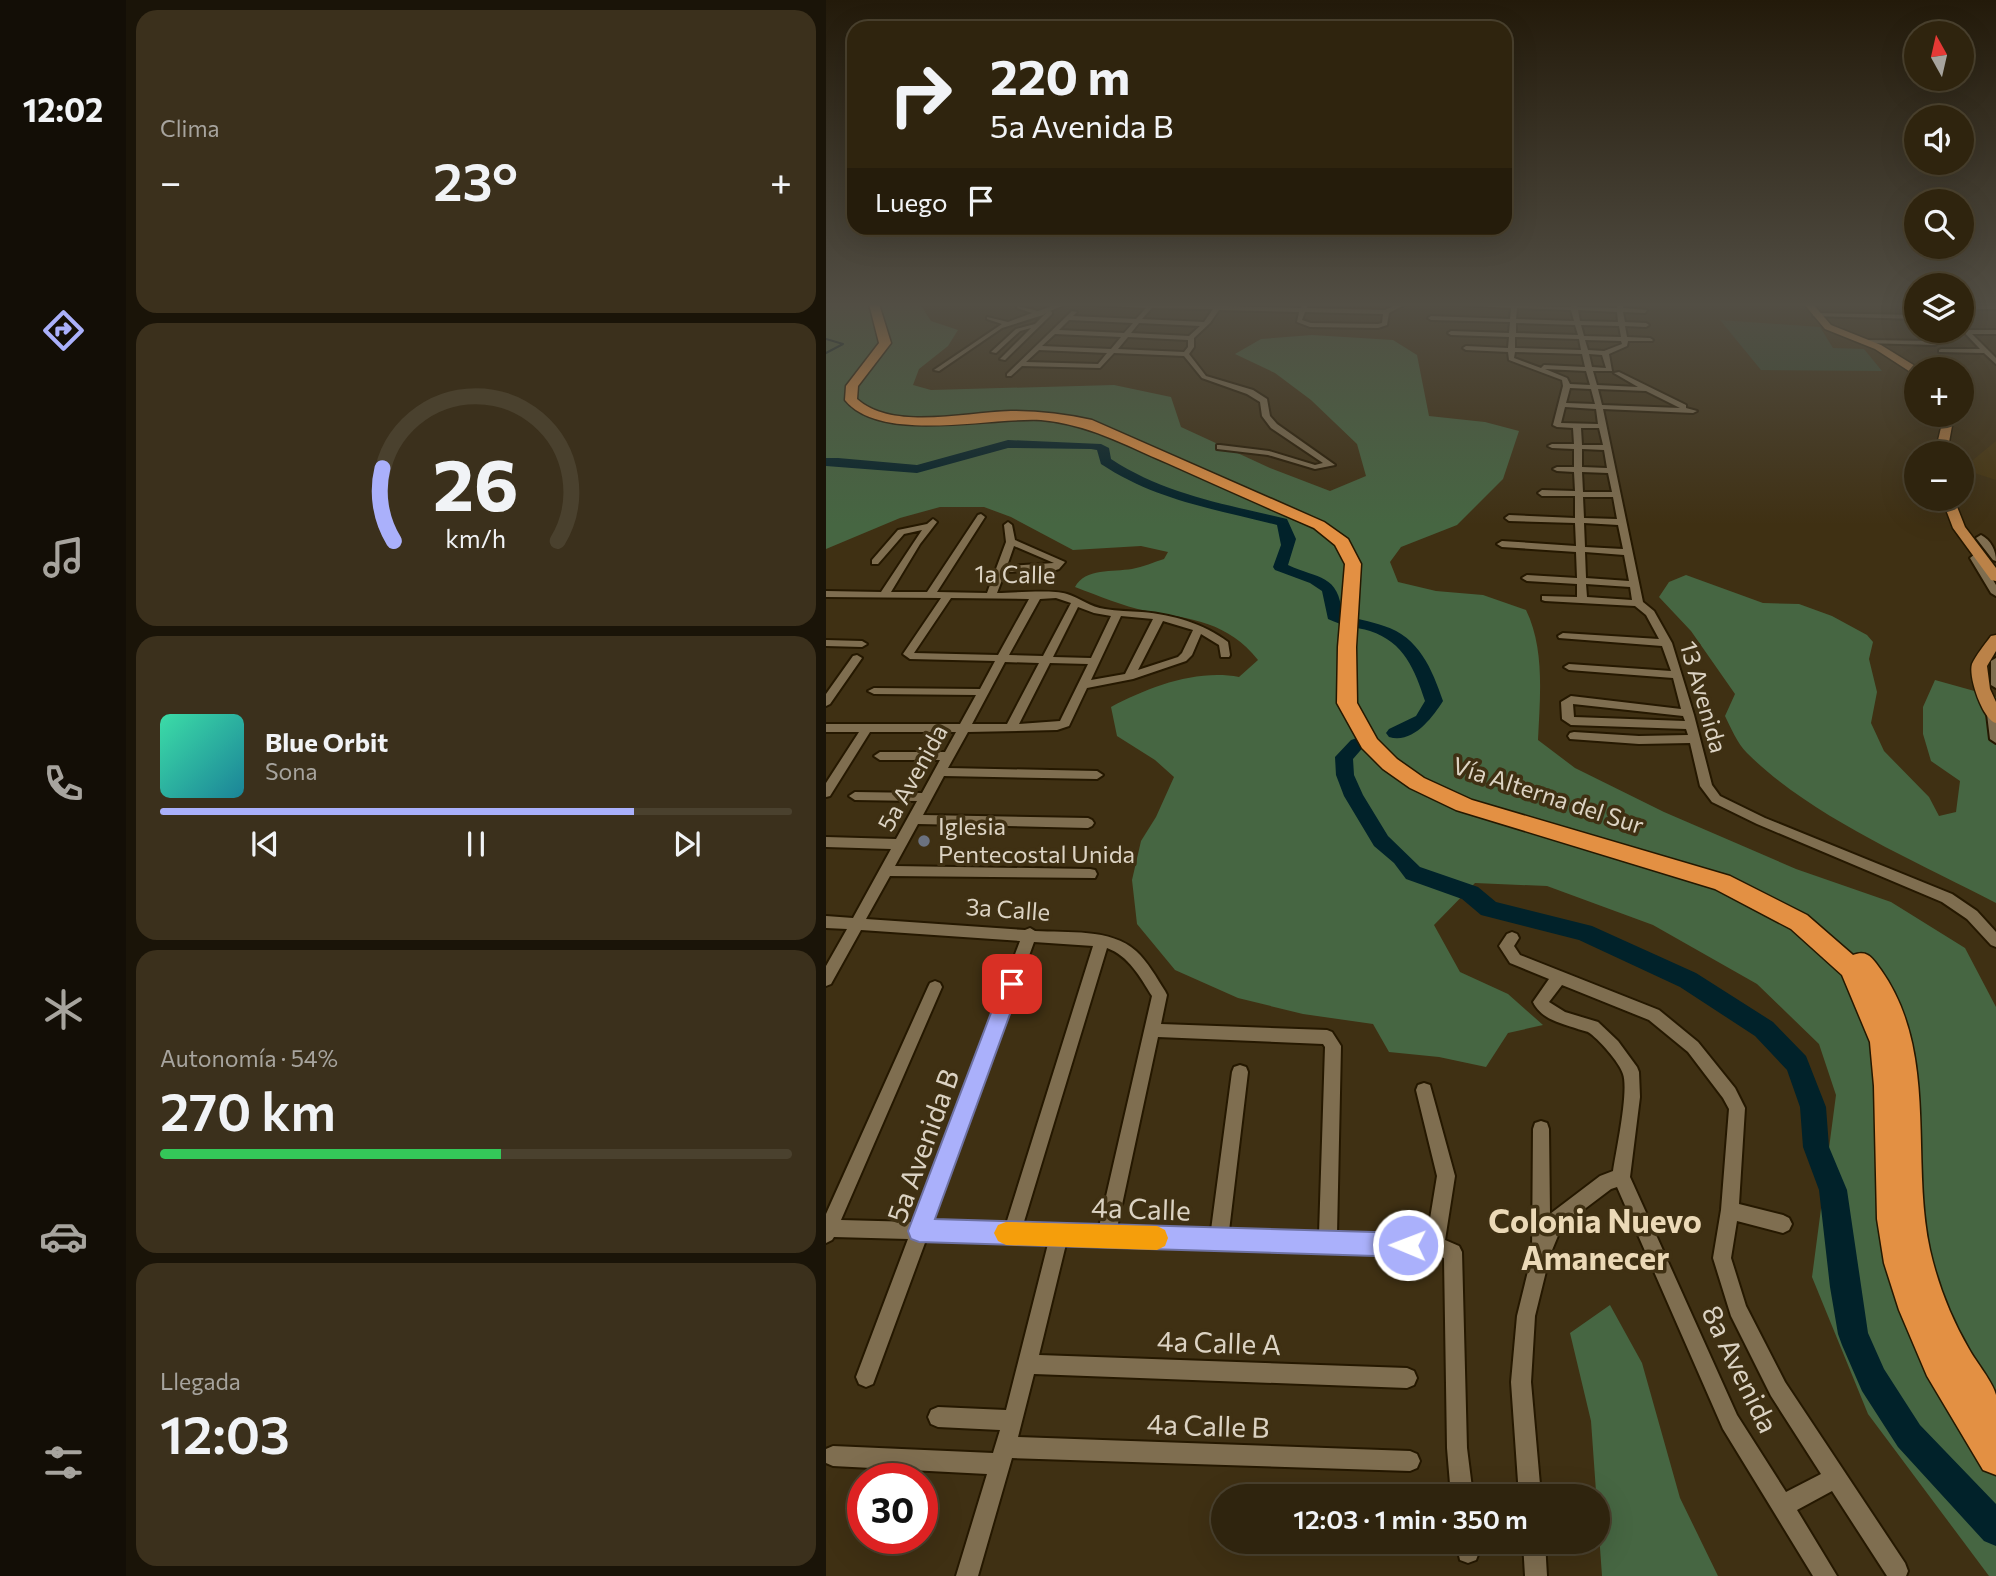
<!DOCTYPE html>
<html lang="es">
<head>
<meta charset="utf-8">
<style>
  :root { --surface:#2f240e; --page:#3b301c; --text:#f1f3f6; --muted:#a7a49e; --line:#4a412e; --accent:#aab0fb }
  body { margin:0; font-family:Commissioner,sans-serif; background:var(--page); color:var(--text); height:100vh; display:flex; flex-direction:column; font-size:26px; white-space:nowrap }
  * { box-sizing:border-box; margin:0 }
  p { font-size:23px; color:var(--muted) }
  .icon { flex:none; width:38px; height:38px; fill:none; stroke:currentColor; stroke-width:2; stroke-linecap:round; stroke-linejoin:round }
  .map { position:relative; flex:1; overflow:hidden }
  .drawer { display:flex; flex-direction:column; gap:10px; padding:10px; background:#1a1408; width:700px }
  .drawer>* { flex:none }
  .hud { position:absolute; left:21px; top:21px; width:665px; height:214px; border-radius:21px; box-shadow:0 7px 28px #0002,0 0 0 2px var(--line); background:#2f240e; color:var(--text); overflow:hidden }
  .needle { width:46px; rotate:352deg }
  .controls { position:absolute; left:1078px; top:21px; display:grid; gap:14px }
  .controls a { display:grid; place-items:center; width:70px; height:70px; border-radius:50%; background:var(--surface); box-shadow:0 7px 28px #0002,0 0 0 2px var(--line); font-size:35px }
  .speed { position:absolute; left:21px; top:1463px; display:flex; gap:14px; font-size:35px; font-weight:700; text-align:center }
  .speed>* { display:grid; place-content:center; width:91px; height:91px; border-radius:50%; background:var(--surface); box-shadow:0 7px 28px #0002,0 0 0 2px var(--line); line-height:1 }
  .speed .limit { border:10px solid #d22; background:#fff; color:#111 }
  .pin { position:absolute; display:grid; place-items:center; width:60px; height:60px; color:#fff; margin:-30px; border-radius:14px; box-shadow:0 4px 10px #0006 }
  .me { position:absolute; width:77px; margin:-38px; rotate:271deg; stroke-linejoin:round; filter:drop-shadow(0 0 5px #0008) }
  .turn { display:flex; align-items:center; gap:24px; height:147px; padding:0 28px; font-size:32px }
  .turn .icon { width:91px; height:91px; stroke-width:2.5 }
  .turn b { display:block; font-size:49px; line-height:60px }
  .then { display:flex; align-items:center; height:66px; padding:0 28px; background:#0003; gap:14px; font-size:26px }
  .big { font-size:52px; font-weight:600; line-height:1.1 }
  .drawer .card { flex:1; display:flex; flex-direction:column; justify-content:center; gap:10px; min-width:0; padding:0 24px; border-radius:21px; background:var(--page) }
  .drawer .dial { align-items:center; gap:0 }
  .dial svg { height:182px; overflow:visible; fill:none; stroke:var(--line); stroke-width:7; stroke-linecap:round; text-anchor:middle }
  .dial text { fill:var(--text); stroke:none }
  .song { display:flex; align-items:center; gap:21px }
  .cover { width:84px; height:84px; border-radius:10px; background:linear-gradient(135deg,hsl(160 70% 55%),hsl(190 70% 35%)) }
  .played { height:7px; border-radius:4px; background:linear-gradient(90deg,var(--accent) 75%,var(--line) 75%) }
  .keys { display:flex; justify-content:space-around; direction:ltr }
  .heat { display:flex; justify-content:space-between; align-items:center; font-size:38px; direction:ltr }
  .charge { height:10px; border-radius:5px; background:linear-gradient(90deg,#34c759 54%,var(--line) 0) }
  .trip { position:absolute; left:385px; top:1484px; width:399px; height:70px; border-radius:35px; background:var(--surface); box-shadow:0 7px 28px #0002,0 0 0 2px var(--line); font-weight:600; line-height:70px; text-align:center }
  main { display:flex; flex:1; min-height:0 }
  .dock { display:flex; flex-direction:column; width:126px; justify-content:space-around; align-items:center; background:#130e06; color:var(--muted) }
  .dock .icon { width:49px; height:49px }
  .dock .on { color:var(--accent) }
  .dock b { font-size:32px; color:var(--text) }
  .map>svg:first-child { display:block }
</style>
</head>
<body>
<main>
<nav class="dock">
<b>12:02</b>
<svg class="icon on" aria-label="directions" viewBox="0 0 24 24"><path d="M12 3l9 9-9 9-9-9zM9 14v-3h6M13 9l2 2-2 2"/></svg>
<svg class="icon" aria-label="music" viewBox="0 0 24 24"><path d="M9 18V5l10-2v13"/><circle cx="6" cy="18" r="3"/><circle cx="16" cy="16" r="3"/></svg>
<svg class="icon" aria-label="phone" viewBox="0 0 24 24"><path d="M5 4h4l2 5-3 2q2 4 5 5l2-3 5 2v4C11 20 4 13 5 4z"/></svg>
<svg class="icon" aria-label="climate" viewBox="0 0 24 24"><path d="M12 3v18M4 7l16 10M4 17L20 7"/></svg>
<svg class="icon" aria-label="car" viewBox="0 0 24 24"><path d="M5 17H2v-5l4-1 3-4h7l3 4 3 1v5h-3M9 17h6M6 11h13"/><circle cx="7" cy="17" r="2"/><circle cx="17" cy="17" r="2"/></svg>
<svg class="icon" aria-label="filters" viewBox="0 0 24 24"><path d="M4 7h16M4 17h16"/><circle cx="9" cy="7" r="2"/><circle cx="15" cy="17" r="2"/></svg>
</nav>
<section class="drawer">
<div class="card"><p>Clima</p>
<div class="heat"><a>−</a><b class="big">23°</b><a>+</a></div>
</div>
<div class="card dial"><svg viewBox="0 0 100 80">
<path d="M14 69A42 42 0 1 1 86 69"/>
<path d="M14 69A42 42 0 0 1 9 37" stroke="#aab0fb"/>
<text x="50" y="56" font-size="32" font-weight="700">26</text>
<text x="50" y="72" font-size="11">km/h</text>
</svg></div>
<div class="card">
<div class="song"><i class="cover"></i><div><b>Blue Orbit</b><p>Sona</p></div></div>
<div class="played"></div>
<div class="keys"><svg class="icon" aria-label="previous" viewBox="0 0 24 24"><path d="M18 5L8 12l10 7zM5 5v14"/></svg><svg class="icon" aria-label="pause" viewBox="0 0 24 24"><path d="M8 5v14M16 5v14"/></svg><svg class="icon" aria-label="next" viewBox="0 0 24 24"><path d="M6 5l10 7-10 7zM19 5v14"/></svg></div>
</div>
<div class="card"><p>Autonomía · 54%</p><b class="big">270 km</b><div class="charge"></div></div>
<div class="card"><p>Llegada</p><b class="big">12:03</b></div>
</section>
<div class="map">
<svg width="1170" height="1576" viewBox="0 0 1170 1576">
  <rect width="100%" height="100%" fill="#3f3013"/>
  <!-- built -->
  <path fill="#483610" d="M1170 441V480L1136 469Z"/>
  <!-- green -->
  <path fill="#374d35" d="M894 320 994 327 1007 348 1038 349 1056 371 935 370Z"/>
  <!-- forest -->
  <path fill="#466642" d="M0 304H94L105 321 132 330 122 346 93 369 87 385 105 390 288 385 345 397 355 427 444 468 504 491 540 476 531 444 485 400 449 373 409 354 435 339 486 335 567 340 591 355 603 416 659 422 693 431 677 479 631 525 575 547 564 562 572 582 610 591 657 595 700 610C719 649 714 697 712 740L749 768 838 812 970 869 1065 902 1139 948 1170 1007V1576H1163L1042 1414 986 1277 1010 1095 993 1044 931 984 827 925 721 886 649 883 608 925 634 972 682 994 717 1025 682 1033 660 1067 613 1057 563 1052 547 1024 477 1014 412 998 349 970 311 924 306 880 315 841 330 817 348 777 329 760 291 736 285 707C323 687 370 669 413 677L432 660C402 622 366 619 321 611 296 606 273 596 249 587 259 568 287 572 306 569 317 567 328 562 338 559L342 552 315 546 247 550 185 517 158 507H114L74 518 0 549Z
    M860 575 937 603 973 604 1006 616 1041 635 1047 642 1043 659 1051 692 1045 723 1058 751 1103 797 1113 816 1130 812 1134 781 1105 761 1097 734V707L1109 680 1170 697V903C1090 861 985 817 921 753 911 743 905 728 899 716L909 694 865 631 833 597 843 582Z
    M784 1305 816 1363 854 1498 892 1576H776L765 1421 744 1333Z"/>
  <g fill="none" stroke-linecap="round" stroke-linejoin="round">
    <!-- stream -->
    <path stroke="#01222a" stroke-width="2" d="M0 339 17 344 0 353"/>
    <!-- river -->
    <path fill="#01222a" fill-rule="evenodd" d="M182 440 275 444 283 448 285 459C340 495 399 504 461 519L470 539 462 565C492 579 513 574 516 614 529 619 544 621 558 626 593 637 606 669 617 701 606 718 587 744 563 737L560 733 563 729 590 716 599 701C589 670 578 642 544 631 530 627 516 626 502 619L496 591 484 583 449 570 447 567 455 545 451 525C388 509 329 500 275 464L271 450 265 449 182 448 91 473 0 466V458H12L91 465Z
      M531 738 537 740 540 744 527 759 528 775 537 795 562 836 594 867 652 887 670 902 766 926 870 973 947 1022 980 1056 1000 1107 1003 1147 1021 1190 1042 1333 1058 1369 1094 1425 1170 1504V1546L1158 1541 1072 1447 1036 1391 1016 1345 1012 1334 1004 1287 993 1190 977 1147 974 1107 961 1070 929 1036 854 987 753 940 655 915 636 899 580 879 568 863 548 846 518 796 510 775 509 757 525 740Z"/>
    <!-- street casing -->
    <g stroke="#251800" stroke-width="4">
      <path id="street" d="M232 304H241L224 311 226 312V314L179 360 174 359 205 328 194 331 170 353 165 352 190 329 209 324 221 312 217 315 176 328 113 371 108 370 176 324 161 319V317L182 322 206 313 191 308V306L212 311Z
        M250 304 390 306 397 304 396 306 475 308 476 304H482L481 308 559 310 572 304H580L563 313 561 325 552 328 484 327 471 322 473 312 393 310 384 323 368 338V347L363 354 380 376 427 390 441 399 444 416 451 424 509 465 489 469 442 455 391 449V445H394L443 451 489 465 497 463 445 428 436 416 434 402 421 394 376 378 358 356 288 353 274 368 196 366 185 376H181V374L246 311 251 312 247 316 310 319 320 308ZM326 308 387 309 378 322 316 319ZM479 312 557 314 556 323 552 324 485 323 476 320ZM243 320 307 323 298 333 233 330ZM313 323 374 326 363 336 305 333ZM229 334 295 337 285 349 216 346ZM302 337 362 340V347L358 352 292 349ZM213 350 281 353 272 364 200 362Z
        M617 304 745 307 744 304H750L751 307 791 308 790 304H796L797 308 821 310 819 313 797 312 799 322 820 323 823 325 820 327 799 326 801 337 824 338 827 340 826 341H802L801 346 783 354 786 371H767L771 385 812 387 788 373 793 372 860 405V408L871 411 867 413 777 409 817 602 828 611 846 643 868 715 886 785 894 796 939 818 1126 894 1151 911 1170 932V947L1165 945 1141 919 1116 902 931 824 886 802 874 786 864 743 813 744 744 739 742 736 744 733 748 732 813 736 862 735 860 729 745 725 736 719 735 702 745 696 855 709 847 678 743 670 738 667 743 664 845 671 836 646 733 638 732 636 737 633 833 639 820 615 809 606 719 601 716 600V596L751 597V584L701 581 696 578 701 575 751 578 750 552 676 547 671 544 676 541 750 546 749 523 683 521 679 518 683 515 749 518V496H716L712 493 716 490 749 491 748 472 731 471 727 469 731 467H748V449L726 448 722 446 726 444H748L747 428 731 427 727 425 737 386 736 380 683 360 682 352 640 350 637 348 640 346 682 348 683 337 625 335 622 333 625 331 683 333 684 322 605 320 602 318 605 316 684 319 685 308ZM691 308 745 310 748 321 690 319ZM752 310 791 312 792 322 754 321ZM690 323 749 325 752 335 690 333ZM755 325 793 326 795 337 758 336ZM689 337 753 339 755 350 689 348ZM759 340 795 341 796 344 778 351 762 350ZM689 352 756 354 759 367 718 365 715 368 688 358ZM763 354 776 355 780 368 766 367ZM719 369 760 371 764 385 744 384 741 378ZM744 388 765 389 769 404 740 403ZM772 389 820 391 854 408 776 405ZM739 407 770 409 772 424 735 423ZM755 428H773L777 445H756ZM756 449 778 450 781 468 756 467ZM756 472 782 473 786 492H757ZM757 497H787L791 519 758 518ZM758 523 792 525 797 549 759 547ZM759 552 798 555 803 581 760 578ZM760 584 804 587 806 600 761 597ZM747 704 857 716 859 721 748 717Z
        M1136 305H1170V309H1136Z
        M989 313 1090 315V319L987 316Z
        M1136 325 1143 330H1170V334H1146L1170 358V364L1158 353 1113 352V350L1115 349H1154L1136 330Z
        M1041 340 1109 341 1112 343 1109 345 1039 343V341Z
        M155 514 159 517 111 592 161 593 180 542 178 525 182 522 186 525 189 540 239 562 233 569 230 570 179 572 171 593C190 593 224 589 241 594 254 598 264 607 279 609 291 611 304 611 316 612 347 615 377 623 402 642L404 655 403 657H395L393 645 375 634 366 655 360 661 307 679 261 688 243 726 231 730 142 732 122 768 271 771 277 775 271 779 118 776 97 815 262 818 266 820 268 823 266 826 262 828 92 824 69 866 264 869 269 870 271 874 269 878 64 876 40 919 199 930 204 928 209 931C241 933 285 928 310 951 322 962 330 977 339 991L341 995 335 1024 501 1030 506 1032 515 1046 511 1234 601 1237 611 1176 590 1090 592 1085 598 1083 604 1085 629 1176 619 1240 633 1246 636 1252 641 1448 647 1496H625L621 1448 618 1258 609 1255 240 1244 213 1355 581 1368 588 1371 591 1378 588 1385 581 1388 208 1374 192 1437 584 1451 591 1454 594 1461 591 1468 584 1471 186 1458 152 1576H130L161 1474 7 1466 0 1463V1449L7 1446 167 1453 174 1430 112 1427 105 1424 102 1417 105 1410 112 1407 180 1410 222 1244 100 1240 47 1384 40 1387 33 1384 30 1377 82 1239 8 1237 6 1240 0 1243V1214L102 987 104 983 109 981 114 983 116 987 15 1220 89 1222 194 941 35 930 5 984 0 986V966L21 929 0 928V916L27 918 65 849 0 847V837L70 839 91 801 29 800 23 796 29 792 96 793 114 760H54L48 756 54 752H119L130 732H44L4 796 0 797V783L33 732H0V724H134L150 695 48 694 42 691 48 688 154 689 169 661 84 659 77 654 115 598 0 597V591L55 592 96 530 78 534 52 564H46V560L72 530 101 524 107 519 111 522 94 544 65 592H101L152 515ZM188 546 228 563 181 566ZM125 598 203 599 172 655 88 653ZM230 598 245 603 217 656 183 655 214 599ZM252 607 268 613 285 616 265 658 227 657ZM295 616 327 619 299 674 265 680ZM337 621 367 630 356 653 352 657 312 670ZM179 662 213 663 181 724H146ZM224 663 262 664 234 721 193 724ZM208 942 267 946 180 1224 106 1222ZM281 948C303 956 314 977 326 996L273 1227 197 1225ZM332 1037 497 1044 499 1047 493 1234 403 1231 422 1072 420 1067 414 1065 408 1067 406 1072 385 1230 291 1228Z
        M1155 535C1165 540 1170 551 1170 561L1167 560 1150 538Z
        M1153 551 1158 554 1154 558 1170 585V596L1165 593 1144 558Z
        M0 640 36 641 41 644 36 647 0 646Z
        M31 655 36 658 4 704 0 706V694L27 656Z
        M1170 658V688L1165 685V661Z
        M1167 710 1170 711V743L1164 739 1161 714Z
        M686 932 691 934 693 938 688 946 694 955 833 1010 872 1042 909 1088 919 1108 913 1204 957 1215 963 1218 966 1224 963 1230 957 1233 911 1221 905 1258 920 1306 959 1382 1079 1563 1082 1571 1080 1576H1061L1006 1491 971 1510 1011 1576H987L897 1429 791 1187 785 1189 736 1226 724 1255 709 1316 705 1382 715 1496H693L685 1382 691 1316 706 1255 707 1129 709 1123 715 1121 721 1123 723 1129 724 1214 774 1176 787 1171C790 1151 803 1091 797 1074 794 1063 772 1038 762 1032 762 1032 752 1029 752 1029 734 1023 715 1019 707 1002L723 979 684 963 673 946 681 934ZM736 985 823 1020 862 1052 897 1098 903 1109 895 1210 887 1258 905 1316 945 1396 995 1474 960 1492 911 1415 804 1177 814 1097 813 1072 811 1067 792 1041 772 1022 739 1012 723 1002Z
        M630 1542H652L653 1552 650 1560 642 1563 634 1560Z
        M697 1542H719L721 1576H699Z"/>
    </g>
    <!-- primary casing -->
    <g stroke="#251800" stroke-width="3">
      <path id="primary" d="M978 304H987L1005 325 1055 345 1094 369H1090V374L1086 373 1049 349 999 329Z
        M1118 415H1128L1121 453H1109Z
        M1116 499H1128L1139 527 1170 568V581L1165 580 1127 528Z
        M1170 635V651L1161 666 1164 689 1170 702V723C1157 720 1142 677 1146 664 1150 655 1159 644 1165 636Z"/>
    </g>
    <!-- highway casing -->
    <g stroke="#251800" stroke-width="3">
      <path id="highway" d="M43 304H53L65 343 32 386 31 399C67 431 140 412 185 411 212 411 239 414 266 420L498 522 522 539 535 564 530 647 531 703 551 739 571 759 598 778 646 800 904 876 981 915 1027 955C1042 949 1047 959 1055 970 1113 1052 1084 1158 1104 1250 1112 1285 1125 1318 1143 1349 1150 1362 1167 1382 1170 1395 1170 1409 1170 1457 1170 1475L1157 1470 1101 1376 1073 1310 1058 1263 1051 1219 1048 1086 1044 1042 1016 975 965 929 889 889 630 810 584 788 557 769 536 748 511 703 512 647 519 564 509 545 488 528C439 507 390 485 341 463 299 445 261 424 215 420 163 417 55 444 19 400L20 386 53 343Z"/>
    </g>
    <!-- street -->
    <use href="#street" fill="#7f6e50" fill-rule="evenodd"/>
    <!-- primary -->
    <use href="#primary" fill="#bb8248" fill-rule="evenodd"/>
    <!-- highway -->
    <use href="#highway" fill="#e39043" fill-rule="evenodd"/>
  </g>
  <!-- sky -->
  <linearGradient id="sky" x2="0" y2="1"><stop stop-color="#231a0a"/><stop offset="0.58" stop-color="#524e44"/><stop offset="1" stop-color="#524e44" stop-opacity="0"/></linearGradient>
  <rect width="1170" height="525" fill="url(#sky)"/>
  <!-- route -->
  <path fill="#aab0fb" stroke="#6e72a3" stroke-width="2" d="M186 976 192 978 195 984 109 1219 582 1233 591 1237 594 1245 591 1253 582 1257 93 1242 85 1239 82 1231 176 984 179 978Z"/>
  <!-- slow -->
  <path fill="#f59e0b" d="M180 1222 331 1226 339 1230 342 1238 339 1246 331 1250 180 1245 172 1241 168 1233 172 1225Z"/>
  <!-- markers -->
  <circle fill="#6b7280" stroke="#3f3013" stroke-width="2.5" cx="98" cy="841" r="7"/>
  <g text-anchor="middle" stroke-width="7" stroke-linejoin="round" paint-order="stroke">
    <!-- street labels -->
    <g font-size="24" fill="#dcd3c3" stroke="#3f3013">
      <text transform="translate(189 575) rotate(1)" y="8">1a Calle</text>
      <text transform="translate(877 697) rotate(74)" y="8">13 Avenida</text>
      <text transform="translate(87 778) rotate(-61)" y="8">5a Avenida</text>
      <text transform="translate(722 796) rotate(18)" y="8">Vía Alterna del Sur</text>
      <text transform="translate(182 910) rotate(4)" y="8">3a Calle</text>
    </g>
    <!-- poi labels -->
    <g font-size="24" fill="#dcd3c3" stroke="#3f3013" text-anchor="start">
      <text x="112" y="835">Iglesia<tspan x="112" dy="28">Pentecostal Unida</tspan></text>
    </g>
    <!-- near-street labels -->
    <g font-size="28" fill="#dcd3c3" stroke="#3f3013">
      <text transform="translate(97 1146) rotate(-70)" y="10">5a Avenida B</text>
      <text transform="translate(315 1209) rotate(2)" y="10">4a Calle</text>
      <text transform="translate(393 1343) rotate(2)" y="10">4a Calle A</text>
      <text transform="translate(914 1369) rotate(64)" y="10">8a Avenida</text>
      <text transform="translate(382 1426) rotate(2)" y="10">4a Calle B</text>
    </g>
    <!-- near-neighbourhood labels -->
    <g font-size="32" font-weight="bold" fill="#ebd9b7" stroke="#3f3013">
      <text x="769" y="1233">Colonia Nuevo<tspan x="769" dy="37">Amanecer</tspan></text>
    </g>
  </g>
</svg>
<div class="controls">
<a><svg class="needle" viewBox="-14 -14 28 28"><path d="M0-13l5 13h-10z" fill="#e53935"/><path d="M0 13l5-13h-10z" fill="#a7a49e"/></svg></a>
<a><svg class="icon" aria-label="sound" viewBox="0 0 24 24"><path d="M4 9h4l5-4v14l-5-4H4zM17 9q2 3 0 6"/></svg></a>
<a><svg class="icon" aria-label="search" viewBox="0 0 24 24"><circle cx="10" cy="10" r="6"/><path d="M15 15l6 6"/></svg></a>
<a><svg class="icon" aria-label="layers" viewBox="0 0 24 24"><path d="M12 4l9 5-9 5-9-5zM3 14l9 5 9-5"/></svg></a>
<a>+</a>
<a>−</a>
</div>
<div class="speed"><div class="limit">30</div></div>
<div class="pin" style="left:186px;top:984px;background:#d93025"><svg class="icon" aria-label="arrive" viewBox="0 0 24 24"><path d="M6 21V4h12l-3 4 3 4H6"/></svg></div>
<svg class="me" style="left:582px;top:1245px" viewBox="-20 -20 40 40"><circle r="17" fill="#aab0fb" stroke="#fff" stroke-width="3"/><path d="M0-11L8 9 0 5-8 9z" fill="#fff"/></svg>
<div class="trip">12:03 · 1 min · 350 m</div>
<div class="hud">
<div class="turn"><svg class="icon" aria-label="right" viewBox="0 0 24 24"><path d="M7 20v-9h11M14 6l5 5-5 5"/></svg><div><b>220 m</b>5a Avenida B</div></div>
<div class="then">Luego<svg class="icon" aria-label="arrive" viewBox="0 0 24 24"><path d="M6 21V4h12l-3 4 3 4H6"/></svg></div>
</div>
</div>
</main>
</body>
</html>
